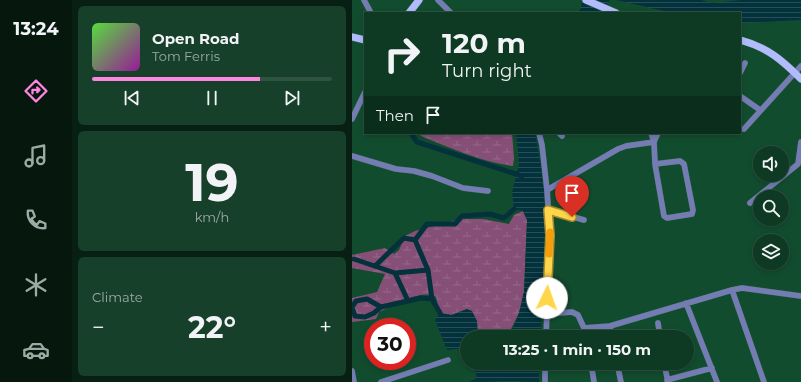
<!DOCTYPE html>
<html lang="en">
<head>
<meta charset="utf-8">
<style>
  :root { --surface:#0e3923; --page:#17402b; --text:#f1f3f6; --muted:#9baca6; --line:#2e5341; --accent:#fe85e0 }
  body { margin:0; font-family:Montserrat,sans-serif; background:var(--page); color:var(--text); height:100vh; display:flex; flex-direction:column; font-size:15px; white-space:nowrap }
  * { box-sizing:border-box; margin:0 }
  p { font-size:13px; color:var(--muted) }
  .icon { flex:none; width:22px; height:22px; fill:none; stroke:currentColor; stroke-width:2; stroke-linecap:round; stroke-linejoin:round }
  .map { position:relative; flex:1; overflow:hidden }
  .side { display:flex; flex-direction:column; gap:6px; padding:6px; background:#081f13; width:280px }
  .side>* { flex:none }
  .guide { position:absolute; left:12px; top:12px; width:377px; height:122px; border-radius:0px; box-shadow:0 2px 6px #0003,0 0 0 1px var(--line); background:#0e3923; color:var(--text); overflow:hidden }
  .fabs { position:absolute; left:401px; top:146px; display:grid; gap:8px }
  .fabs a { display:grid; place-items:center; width:36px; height:36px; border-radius:50%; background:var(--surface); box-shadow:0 2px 6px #0003,0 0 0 1px var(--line); font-size:20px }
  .speed { position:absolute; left:12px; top:318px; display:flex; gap:8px; font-size:20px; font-weight:700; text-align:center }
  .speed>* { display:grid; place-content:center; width:52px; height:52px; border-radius:50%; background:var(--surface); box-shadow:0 2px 6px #0003,0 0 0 1px var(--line); line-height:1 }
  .speed .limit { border:6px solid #d22; background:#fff; color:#111 }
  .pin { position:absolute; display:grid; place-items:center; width:34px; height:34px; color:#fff; margin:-41px -17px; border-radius:50% 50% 50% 0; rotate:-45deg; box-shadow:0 0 4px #0007 }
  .pin .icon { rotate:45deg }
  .me { position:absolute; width:44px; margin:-22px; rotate:3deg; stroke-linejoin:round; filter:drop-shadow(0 0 3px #0008) }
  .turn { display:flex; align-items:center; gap:14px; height:84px; padding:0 12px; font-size:18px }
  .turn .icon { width:52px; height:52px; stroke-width:2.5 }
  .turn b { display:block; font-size:28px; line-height:34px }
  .then { display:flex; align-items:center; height:38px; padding:0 12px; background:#0003; gap:8px; font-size:15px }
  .big { font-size:30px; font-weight:700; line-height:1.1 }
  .side .widget { flex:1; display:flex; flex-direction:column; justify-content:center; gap:6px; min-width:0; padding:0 14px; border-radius:6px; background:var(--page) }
  .side .dial { align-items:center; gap:0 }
  .dial b { font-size:52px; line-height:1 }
  .song { display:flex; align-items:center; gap:12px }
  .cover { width:48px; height:48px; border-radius:6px; background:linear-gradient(135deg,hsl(110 70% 55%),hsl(300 70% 35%)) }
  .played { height:4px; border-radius:2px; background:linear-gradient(90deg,var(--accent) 70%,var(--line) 70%) }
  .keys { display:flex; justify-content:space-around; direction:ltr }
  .heat { display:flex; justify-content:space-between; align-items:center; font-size:22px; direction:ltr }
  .trip { position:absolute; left:108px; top:330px; width:234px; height:40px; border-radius:20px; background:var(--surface); box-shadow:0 2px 6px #0003,0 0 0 1px var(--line); font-weight:700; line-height:40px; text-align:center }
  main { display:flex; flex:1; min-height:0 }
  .menu { display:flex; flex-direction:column; width:72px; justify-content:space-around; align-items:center; background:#06170e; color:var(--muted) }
  .menu .icon { width:28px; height:28px }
  .menu .current { color:var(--accent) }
  .menu b { font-size:18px; color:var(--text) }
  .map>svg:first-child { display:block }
</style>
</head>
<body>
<main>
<nav class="menu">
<b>13:24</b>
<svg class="icon current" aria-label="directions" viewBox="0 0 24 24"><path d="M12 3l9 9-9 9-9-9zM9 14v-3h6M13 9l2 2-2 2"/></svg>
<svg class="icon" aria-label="music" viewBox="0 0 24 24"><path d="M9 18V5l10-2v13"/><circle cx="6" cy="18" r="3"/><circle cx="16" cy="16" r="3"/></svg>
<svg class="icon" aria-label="phone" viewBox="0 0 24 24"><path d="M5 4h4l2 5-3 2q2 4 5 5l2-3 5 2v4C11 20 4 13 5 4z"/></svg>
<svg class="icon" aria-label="climate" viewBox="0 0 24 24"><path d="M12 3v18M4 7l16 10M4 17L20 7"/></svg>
<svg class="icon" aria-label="car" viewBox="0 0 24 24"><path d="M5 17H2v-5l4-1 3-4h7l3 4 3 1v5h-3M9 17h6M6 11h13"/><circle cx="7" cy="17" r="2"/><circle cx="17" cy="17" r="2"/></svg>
</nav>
<section class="side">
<div class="widget">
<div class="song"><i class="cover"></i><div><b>Open Road</b><p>Tom Ferris</p></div></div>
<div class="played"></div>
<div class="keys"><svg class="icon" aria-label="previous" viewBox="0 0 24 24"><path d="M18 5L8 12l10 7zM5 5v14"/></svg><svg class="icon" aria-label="pause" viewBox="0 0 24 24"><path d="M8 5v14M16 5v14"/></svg><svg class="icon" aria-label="next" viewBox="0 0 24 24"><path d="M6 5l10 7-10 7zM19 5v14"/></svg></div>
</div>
<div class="widget dial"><b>19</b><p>km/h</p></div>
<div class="widget"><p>Climate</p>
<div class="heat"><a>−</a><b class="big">22°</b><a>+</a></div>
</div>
</section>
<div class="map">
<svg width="449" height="382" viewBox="0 0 449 382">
  <defs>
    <pattern id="wetland-marsh" width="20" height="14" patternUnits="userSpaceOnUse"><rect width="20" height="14" fill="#864f77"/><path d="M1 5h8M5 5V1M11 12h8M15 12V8" fill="none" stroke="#956889"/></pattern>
    <pattern id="water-rules" width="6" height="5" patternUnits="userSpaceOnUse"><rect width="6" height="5" fill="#03323d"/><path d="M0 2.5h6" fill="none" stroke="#264f58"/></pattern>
  </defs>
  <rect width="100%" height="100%" fill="#124c2f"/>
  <!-- wetland -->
  <path fill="url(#wetland-marsh)" d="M67 133H160L162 158 161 166C129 162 99 148 69 136Z
    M171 211 175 220 172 292 167 313 157 333V337H126L125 321 115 309 99 315 88 313 84 297C69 288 42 306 27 312L24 319 0 322V298L25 292 33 274 0 268V255L33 248 42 254 47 250 53 236 63 231 109 219H131L157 224 162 215Z"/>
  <!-- water -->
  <path fill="url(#water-rules)" d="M230 0H258L247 13H226L229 8Z
    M264 0H349L361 3 389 0H449V20L388 23V13H320Z
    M164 133H183C189 162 193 194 194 224 196 261 191 300 188 337H157L167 313 172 292 175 220 171 211 162 209 160 192 167 164Z
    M115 309 120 311 125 321 126 337H115V351L112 348 95 350 83 320 88 313 100 315Z
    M121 363H187V382L162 381 117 382 125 378Z"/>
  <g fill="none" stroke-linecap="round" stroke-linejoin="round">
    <!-- canal -->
    <path stroke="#03323d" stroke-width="5" d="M59 133 65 142 170 176
      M2 259 43 273 76 270
      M23 266 52 238 63 240
      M43 273 56 301
      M80 299 76 270 63 240 75 224H103L110 216 138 214 152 218 162 209
      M0 307 4 301 15 299 29 307
      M0 308 3 316 13 317 22 313 29 307 69 298 80 299 88 313"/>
    <!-- minor casing -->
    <g stroke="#346a4e" stroke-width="6">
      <path id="minor" d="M12 0 19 13
        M86 0 99 13
        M388 73 393 63
        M388 96 408 110
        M0 119 13 92
        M392 129 449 66
        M187 133 190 145 195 190
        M207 133 210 136
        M299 133 302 142 303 164 312 216 315 218 340 214 341 210 332 164 328 161 303 164
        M0 156 44 169 62 171 80 176 111 188 136 191
        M398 203 446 164 449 142
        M196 210 232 220
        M380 290 412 382
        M334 303 365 382
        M194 314 220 312 226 315 232 328
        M306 323 308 337
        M258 326 260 337
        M194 337 198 235 195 190 266 149 274 146 302 142 306 133
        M234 337 232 328 258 326 380 290 390 288 449 296
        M239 363 242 382
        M265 363 269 382
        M312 363 316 382
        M0 371 2 382
        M315 380 360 368
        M29 382 96 360
        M193 382V363"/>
    </g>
    <!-- major casing -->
    <g stroke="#346a4e" stroke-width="8">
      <path id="major" d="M234 0 264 13
        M57 13 67 0
        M0 37 13 40
        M388 40C415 47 430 60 449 79"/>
    </g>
    <!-- minor -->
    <use href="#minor" stroke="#747cb3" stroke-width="5.5"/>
    <!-- major -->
    <use href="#major" stroke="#b1bbfd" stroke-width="7"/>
  </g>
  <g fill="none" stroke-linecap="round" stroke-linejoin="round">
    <!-- route casing -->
    <g stroke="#a68a30" stroke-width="10">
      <path id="route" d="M195 298 198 235 196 210 220 217"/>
    </g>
    <!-- route -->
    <use href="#route" stroke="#ffd54a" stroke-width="7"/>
    <!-- slow -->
    <path stroke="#f59e0b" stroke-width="7" d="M197 254 198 232"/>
  </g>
</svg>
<div class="fabs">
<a><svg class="icon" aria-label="sound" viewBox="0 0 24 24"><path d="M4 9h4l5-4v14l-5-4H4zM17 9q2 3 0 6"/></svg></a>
<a><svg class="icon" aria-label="search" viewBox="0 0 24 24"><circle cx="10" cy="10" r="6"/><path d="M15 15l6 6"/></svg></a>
<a><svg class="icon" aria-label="layers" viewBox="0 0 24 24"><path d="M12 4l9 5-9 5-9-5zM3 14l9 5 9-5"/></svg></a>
</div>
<div class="speed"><div class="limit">30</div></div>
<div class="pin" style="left:220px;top:217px;background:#d93025"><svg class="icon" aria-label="arrive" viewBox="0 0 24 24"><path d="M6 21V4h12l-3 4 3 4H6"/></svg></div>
<svg class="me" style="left:195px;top:298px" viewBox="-20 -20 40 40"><circle r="19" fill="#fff"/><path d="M0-13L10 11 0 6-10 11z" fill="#ffd54a"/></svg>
<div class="trip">13:25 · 1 min · 150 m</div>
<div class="guide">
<div class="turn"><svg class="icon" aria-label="right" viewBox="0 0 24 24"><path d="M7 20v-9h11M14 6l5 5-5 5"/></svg><div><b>120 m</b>Turn right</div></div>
<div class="then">Then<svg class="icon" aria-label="arrive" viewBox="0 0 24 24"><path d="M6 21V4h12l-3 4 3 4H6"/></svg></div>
</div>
</div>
</main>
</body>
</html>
